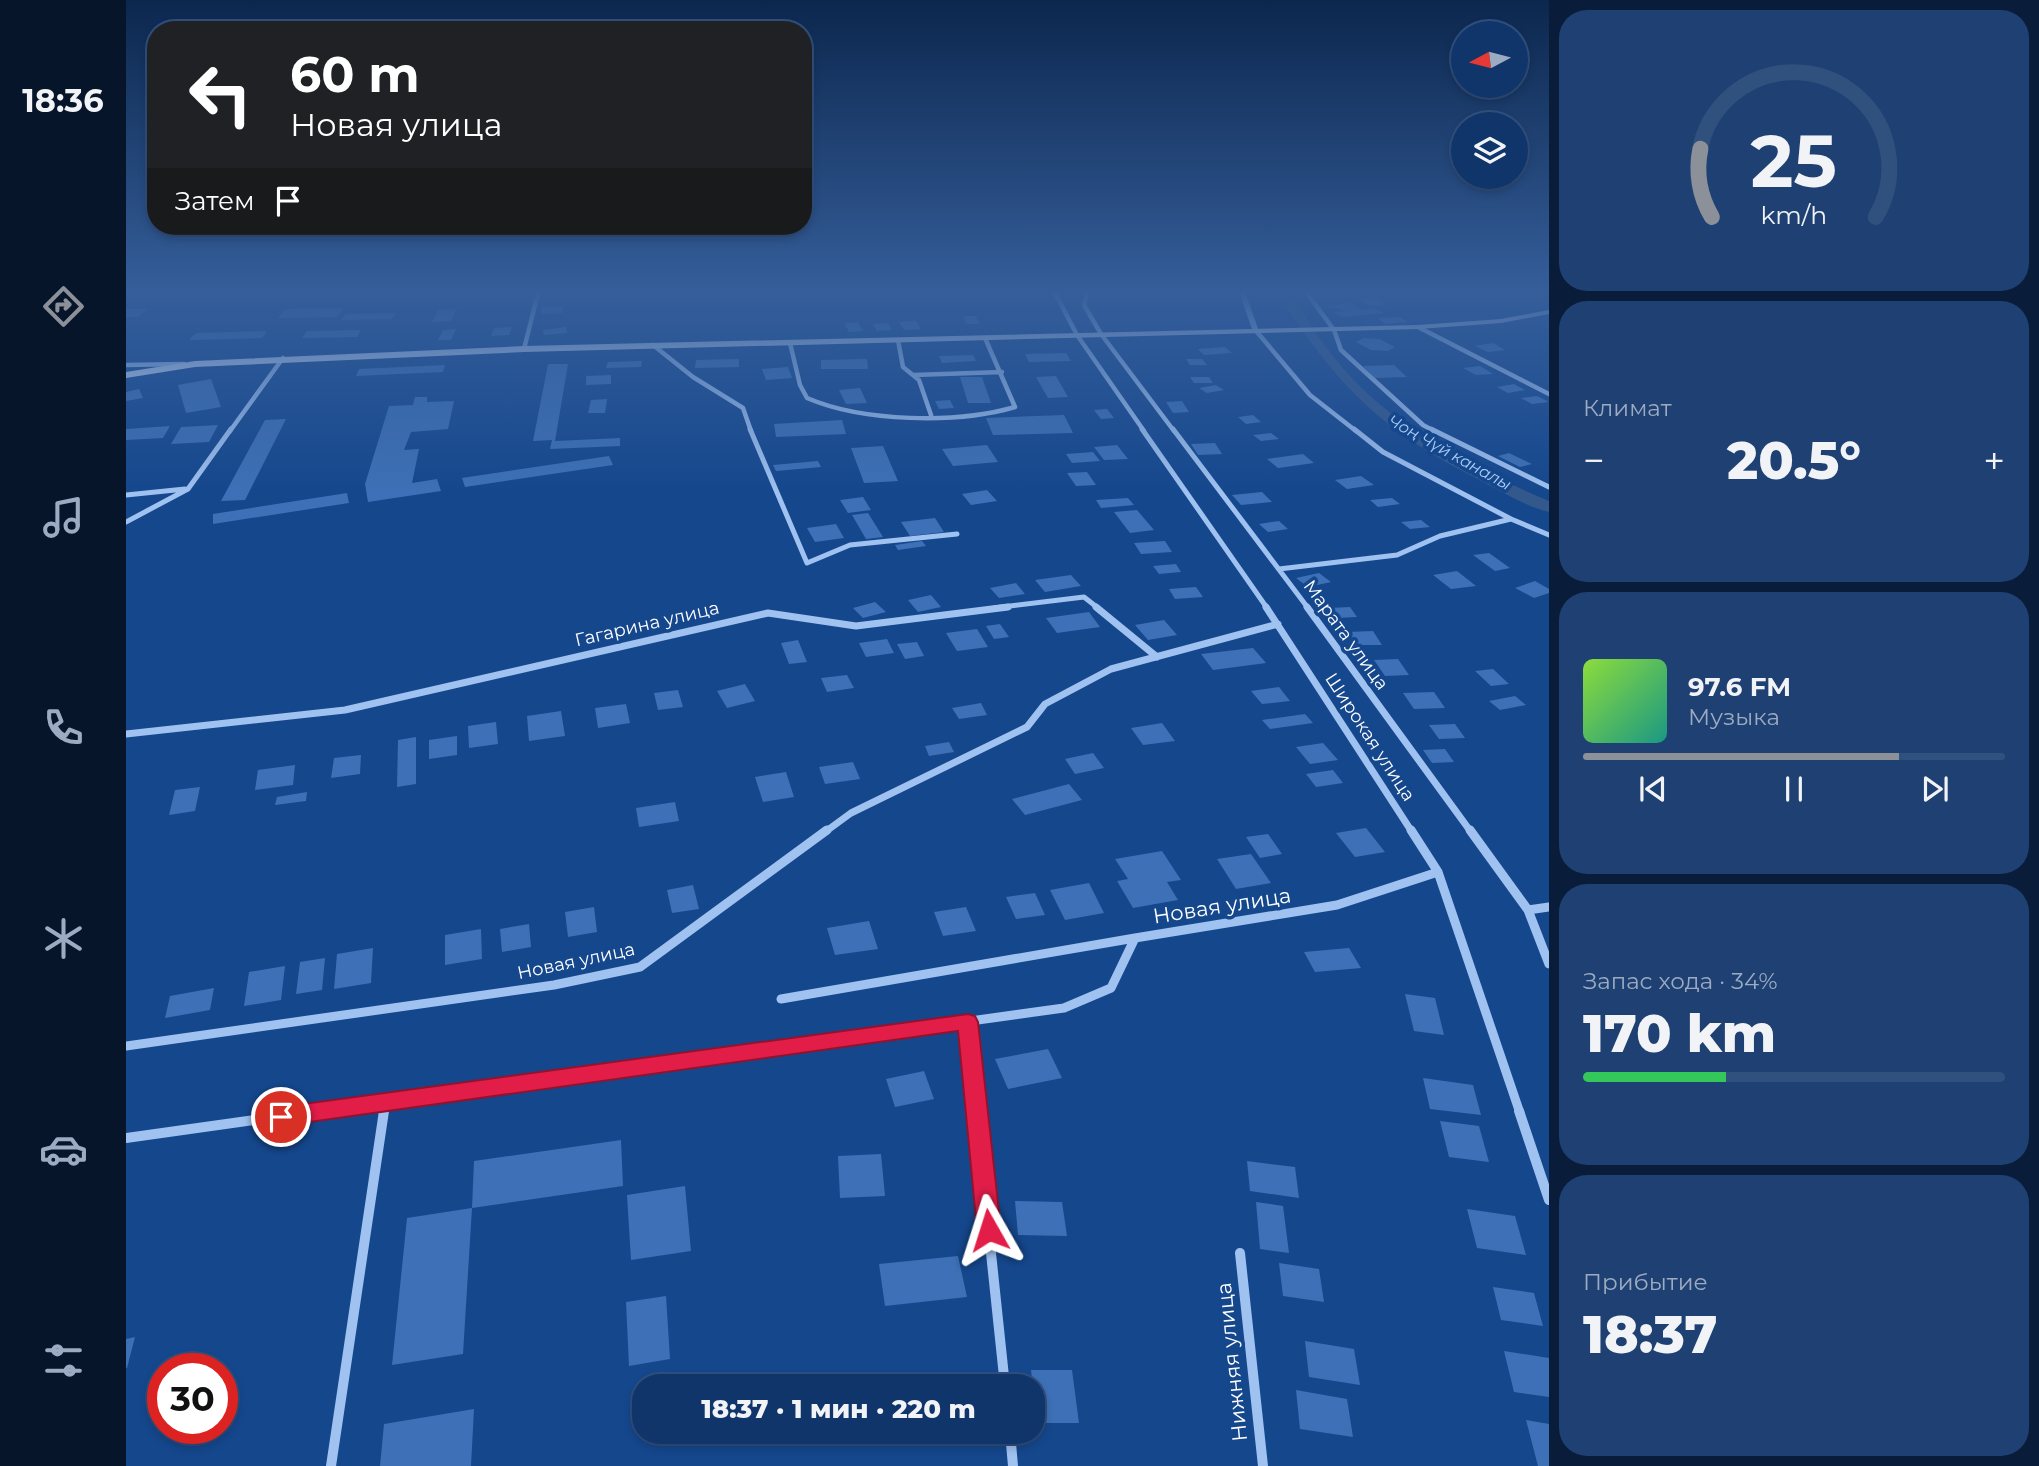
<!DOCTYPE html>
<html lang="ru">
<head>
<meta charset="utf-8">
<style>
  :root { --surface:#10356a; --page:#1e4072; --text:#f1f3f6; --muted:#9cabc1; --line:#30507e; --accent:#8c9099 }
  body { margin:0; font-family:Montserrat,sans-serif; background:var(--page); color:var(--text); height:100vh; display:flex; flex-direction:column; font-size:26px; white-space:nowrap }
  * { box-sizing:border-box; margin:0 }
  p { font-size:23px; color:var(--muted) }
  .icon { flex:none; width:38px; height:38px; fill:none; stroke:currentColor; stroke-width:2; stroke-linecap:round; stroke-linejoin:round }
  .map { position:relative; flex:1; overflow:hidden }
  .details { display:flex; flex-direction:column; gap:10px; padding:10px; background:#091d3a; width:490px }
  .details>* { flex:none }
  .hud { position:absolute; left:21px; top:21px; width:665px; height:214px; border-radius:28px; box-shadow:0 4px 10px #0003,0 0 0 2px var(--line); background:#202124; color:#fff; overflow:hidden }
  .needle { width:46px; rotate:263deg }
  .tools { position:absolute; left:1325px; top:21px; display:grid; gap:14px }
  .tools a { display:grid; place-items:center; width:77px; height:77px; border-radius:50%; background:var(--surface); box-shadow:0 4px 10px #0003,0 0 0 2px var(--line); font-size:35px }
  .speed { position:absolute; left:21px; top:1353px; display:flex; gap:14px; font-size:35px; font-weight:700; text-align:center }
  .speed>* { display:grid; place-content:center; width:91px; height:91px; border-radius:50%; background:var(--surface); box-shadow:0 4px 10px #0003,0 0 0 2px var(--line); line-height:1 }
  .speed .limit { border:10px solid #d22; background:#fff; color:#111 }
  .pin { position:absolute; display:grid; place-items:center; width:60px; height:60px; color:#fff; margin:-30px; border:4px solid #fff; border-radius:50%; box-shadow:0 2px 7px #0007 }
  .me { position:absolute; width:77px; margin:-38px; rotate:354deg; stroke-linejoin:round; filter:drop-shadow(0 0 5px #0008) }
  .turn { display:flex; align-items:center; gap:24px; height:147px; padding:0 28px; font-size:32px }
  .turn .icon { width:91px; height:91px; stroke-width:2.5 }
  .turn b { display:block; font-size:49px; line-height:60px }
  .then { display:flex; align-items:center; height:66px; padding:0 28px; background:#0003; gap:14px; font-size:26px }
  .big { font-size:52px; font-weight:800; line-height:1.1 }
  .details .widget { flex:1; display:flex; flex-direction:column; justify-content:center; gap:10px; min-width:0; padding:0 24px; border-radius:28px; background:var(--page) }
  .details .dial { align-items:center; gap:0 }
  .dial svg { height:182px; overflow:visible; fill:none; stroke:var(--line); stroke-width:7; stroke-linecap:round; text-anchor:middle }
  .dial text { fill:var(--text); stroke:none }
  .song { display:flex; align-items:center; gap:21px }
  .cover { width:84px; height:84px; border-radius:10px; background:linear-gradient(135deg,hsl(90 70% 55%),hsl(170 70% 35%)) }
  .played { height:7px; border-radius:4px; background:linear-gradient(90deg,var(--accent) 75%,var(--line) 75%) }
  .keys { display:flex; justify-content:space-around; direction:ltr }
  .heat { display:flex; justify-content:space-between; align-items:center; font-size:38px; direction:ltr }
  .charge { height:10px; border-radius:5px; background:linear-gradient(90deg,#34c759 34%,var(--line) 0) }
  .trip { position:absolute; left:506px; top:1374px; width:413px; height:70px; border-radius:28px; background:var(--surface); box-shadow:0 4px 10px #0003,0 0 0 2px var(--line); font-weight:800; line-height:70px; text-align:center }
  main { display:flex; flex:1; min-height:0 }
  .tabs { display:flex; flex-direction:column; width:126px; justify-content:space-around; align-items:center; background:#06152a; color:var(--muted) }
  .tabs .icon { width:49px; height:49px }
  .tabs .active { color:var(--accent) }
  .tabs b { font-size:32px; color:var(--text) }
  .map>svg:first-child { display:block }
</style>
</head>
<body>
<main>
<nav class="tabs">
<b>18:36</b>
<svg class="icon active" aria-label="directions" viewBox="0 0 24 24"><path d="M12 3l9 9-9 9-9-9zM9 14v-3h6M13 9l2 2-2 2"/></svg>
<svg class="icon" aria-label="music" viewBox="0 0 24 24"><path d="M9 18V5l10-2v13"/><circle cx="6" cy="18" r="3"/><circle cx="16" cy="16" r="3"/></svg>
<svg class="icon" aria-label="phone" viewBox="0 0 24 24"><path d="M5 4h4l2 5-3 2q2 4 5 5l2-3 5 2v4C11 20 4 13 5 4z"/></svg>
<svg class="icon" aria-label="climate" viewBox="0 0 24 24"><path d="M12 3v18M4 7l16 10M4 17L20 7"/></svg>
<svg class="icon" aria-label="car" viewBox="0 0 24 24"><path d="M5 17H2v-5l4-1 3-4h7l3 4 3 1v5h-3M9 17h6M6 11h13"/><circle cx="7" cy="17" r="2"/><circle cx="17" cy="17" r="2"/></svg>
<svg class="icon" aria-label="filters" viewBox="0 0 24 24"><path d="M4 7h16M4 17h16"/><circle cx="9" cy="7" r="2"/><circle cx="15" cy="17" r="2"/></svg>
</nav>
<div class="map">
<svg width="1423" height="1466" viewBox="0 0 1423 1466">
  <rect width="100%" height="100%" fill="#15478d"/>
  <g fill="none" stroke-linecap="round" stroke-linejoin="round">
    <!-- canal -->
    <path fill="#33588c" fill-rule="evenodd" d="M1149 289H1161C1180 319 1199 349 1224 376 1277 433 1352 471 1423 501V512C1398 506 1373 490 1350 478 1250 427 1208 382 1149 289Z"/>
  </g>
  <!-- building -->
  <path fill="#3d70b6" d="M1250 298 1260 305 1244 306 1234 299Z
    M1225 303 1236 310 1249 308 1257 313 1216 317 1207 312 1222 311 1198 306Z
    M437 306 436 313 415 314 416 307Z
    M217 308 211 317 152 318 160 309Z
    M0 309H21L12 317H0Z
    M331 309 325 321 306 322 312 310Z
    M270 313 266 319 215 320 220 314Z
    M837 316H850L854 324H840Z
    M1274 317 1282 322 1259 324 1252 318Z
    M790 321 795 329 778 330 773 322Z
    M732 322 737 331 723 332 718 323Z
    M762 323 766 330 751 331 747 324Z
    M386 327 383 335 365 336 368 328Z
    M440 327 441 333 418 335 417 330Z
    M330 329 325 340H312L317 330Z
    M235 330 231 337 176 338 181 331Z
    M141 331 136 338 63 340 70 333Z
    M1237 338 1253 339 1269 347 1262 351 1245 350 1230 342Z
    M1367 343 1379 350 1362 352 1349 346Z
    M1099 347 1106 353 1078 355 1072 349Z
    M940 353 945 361 903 362 899 354Z
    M847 355 850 361 816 363 813 356Z
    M613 359V367L569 368 570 360Z
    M741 359 742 369H695V360Z
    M1060 359H1076L1081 365H1064Z
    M516 361 515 367 480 368 482 362Z
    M422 364H442L429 441 494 438V446L424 449 426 440 407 441Z
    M319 365 317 372 230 376 233 369Z
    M1268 365 1281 377 1249 378 1237 366Z
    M1354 366 1367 374 1350 375 1337 368Z
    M662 367 666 378 640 380 636 369Z
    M485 375V384L460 385V376Z
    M930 376 942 397 922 398 910 377Z
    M834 377H856L865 403H842Z
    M1064 377H1083L1087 383H1068Z
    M85 379 95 407 60 413 52 385Z
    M1388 384 1399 390 1382 393 1371 387Z
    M1090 385 1098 390 1081 393 1073 388Z
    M734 388 741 403 720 404 713 390Z
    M13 389 17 398 0 401V392Z
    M1411 396 1423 402 1406 404 1395 398Z
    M289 397H301V402L328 401 322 429 285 432 278 450 293 449 286 483 311 479 315 491 242 502 239 484 263 406 287 405Z
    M481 399 479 413H462L465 400Z
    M824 400 828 408 813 409 809 401Z
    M1056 401 1063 412 1047 413 1040 402Z
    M981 409 988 418 975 419 968 410Z
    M938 415 947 433 867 435 860 418Z
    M1127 415 1135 422 1120 424 1112 417Z
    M160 419 119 500 95 501 139 420Z
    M716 420 720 434 650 437 648 424Z
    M92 425 83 442 45 444 55 427Z
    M44 426 37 438 0 440V429Z
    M1145 433 1153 439 1135 441 1127 435Z
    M1089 443 1096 454 1072 455 1065 444Z
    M861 445 872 462 827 466 816 449Z
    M991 445 1002 459 978 460 968 447Z
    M757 446 772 481 738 483 725 448Z
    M967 452 974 461 946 463 940 454Z
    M1383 453 1406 464 1394 467 1372 456Z
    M1177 454 1188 463 1152 468 1141 459Z
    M483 456 487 465 339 487 336 478Z
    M692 461 695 467 650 471 647 465Z
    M961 472 970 485 950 486 941 473Z
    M1235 476 1248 485 1221 489 1209 480Z
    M861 490 871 501 845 505 836 494Z
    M1136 492 1146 502 1115 505 1106 495Z
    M221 493 223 503 87 524V514Z
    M737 497 745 510 722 513 714 500Z
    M1002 498 1008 505 975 508 970 500Z
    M1266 498 1274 504 1252 507 1244 500Z
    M1011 510 1028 530 1004 533 988 512Z
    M742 513 757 537 740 539 726 515Z
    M809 518 818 532 784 536 775 522Z
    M1295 520 1304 527 1284 529 1275 522Z
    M1153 521 1162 529 1142 532 1133 524Z
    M710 524 718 538 689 542 681 528Z
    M796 541 800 546 772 550 769 545Z
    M1039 541 1046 552 1015 554 1008 543Z
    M1363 553 1384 568 1369 571 1347 555Z
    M1050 564 1055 572 1033 574 1027 566Z
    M1331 571 1350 586 1325 589 1307 575Z
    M1193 573 1205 582 1182 587 1170 578Z
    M945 575 955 586 919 592 909 580Z
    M1409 581 1423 589V593L1408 598 1389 588Z
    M890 583 899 594 873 598 864 588Z
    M1070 587 1077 597 1049 599 1043 589Z
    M805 595 815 607 792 612 782 600Z
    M749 602 760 612 737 618 727 608Z
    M1224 607 1231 617 1210 618 1203 608Z
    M963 612 974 627 931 633 920 618Z
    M1038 620 1051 635 1022 640 1009 625Z
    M874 624 883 637 868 639 860 626Z
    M851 629 862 647 831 651 820 633Z
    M1247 631 1256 645H1230L1221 632Z
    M761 639 768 653 740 657 733 643Z
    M672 640 681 662 663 664 655 643Z
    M791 642 798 656 779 659 771 644Z
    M1127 648 1140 663 1087 670 1075 654Z
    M1272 659 1283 675 1259 676 1248 660Z
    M1367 669 1383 684 1365 686 1349 671Z
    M721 675 728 688 701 692 695 678Z
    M619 684 629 701 601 708 591 691Z
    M1153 687 1164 701 1136 704 1125 691Z
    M552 690 557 707 532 710 528 693Z
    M1308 692 1319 708 1288 709 1277 693Z
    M1389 696 1400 705 1374 710 1363 701Z
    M855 703 861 715 833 719 826 708Z
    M500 704 504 723 472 728 469 708Z
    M435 711 439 736 403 741 401 716Z
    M1179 714 1187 723 1144 729 1136 720Z
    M370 722 372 744 343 748 342 726Z
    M1036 723 1049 741 1017 745 1005 728Z
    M1329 724 1339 738 1313 739 1303 725Z
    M331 736V755L303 759V740Z
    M290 737V784L271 787 272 740Z
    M823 742 828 752 803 756 799 746Z
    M1197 743 1212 760 1184 764 1170 747Z
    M1319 749 1328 762 1306 763 1297 750Z
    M967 753 978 768 949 774 939 759Z
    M235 755 234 774 205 778 208 758Z
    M727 762 734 779 699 784 693 767Z
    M169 765 167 785 129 790 132 770Z
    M1207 770 1217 783 1190 787 1180 774Z
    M660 772 668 797 637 802 629 777Z
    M943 784 956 800 899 815 886 799Z
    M74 787 69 811 43 815 49 790Z
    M181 792 180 801 149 805 151 797Z
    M549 802 553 821 513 827 510 808Z
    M1240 828 1259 852 1229 857 1210 833Z
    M1142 834 1156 854 1134 858 1120 837Z
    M1036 851 1055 880 1041 882 1052 900 1007 908 991 881 1002 879 989 859Z
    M1125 854 1145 883 1110 889 1091 859Z
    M963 883 978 913 939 920 924 890Z
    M567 885 573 909 546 913 541 890Z
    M909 893 919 915 890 919 880 897Z
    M468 907 471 932 442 937 439 912Z
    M840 907 850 931 817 936 808 912Z
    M743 921 752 949 709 955 701 928Z
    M403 924 405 947 376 952 374 929Z
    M355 929 356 959 319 965V935Z
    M247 948 245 983 208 989 211 954Z
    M1223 948 1235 968 1189 972 1178 952Z
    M199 958 196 990 170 994 174 962Z
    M159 966 155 1000 118 1006 123 972Z
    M88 988 84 1010 39 1018 44 996Z
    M1279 994 1309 998 1318 1035 1288 1031Z
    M922 1049 936 1078 882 1089 869 1059Z
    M798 1071 808 1099 769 1107 760 1079Z
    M1297 1078 1347 1085 1355 1115 1304 1109Z
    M1314 1121 1353 1126 1363 1162 1323 1157Z
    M495 1140 497 1186 346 1208 348 1161Z
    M755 1154 759 1196 714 1198 712 1156Z
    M1121 1161 1169 1167 1173 1198 1124 1191Z
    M559 1186 565 1251 505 1260 501 1195Z
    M889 1201 936 1202 941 1236 892 1235Z
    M1130 1202 1157 1206 1163 1253 1134 1249Z
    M346 1208 337 1354 266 1365 281 1218Z
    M1341 1209 1389 1216 1400 1255 1351 1248Z
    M832 1256 841 1297 759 1306 753 1264Z
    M1153 1263 1193 1269 1198 1302 1157 1296Z
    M1367 1287 1408 1293 1417 1326 1375 1320Z
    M540 1296 544 1359 503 1366 500 1302Z
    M9 1337 1 1368H0V1339Z
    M1179 1341 1228 1349 1234 1385 1183 1377Z
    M1378 1351 1423 1358V1397L1388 1392Z
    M905 1370H946L953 1423H911Z
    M1170 1390 1221 1399 1227 1437 1174 1429Z
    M348 1409 345 1466H254L258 1424Z
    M1400 1420 1423 1424V1466H1412Z"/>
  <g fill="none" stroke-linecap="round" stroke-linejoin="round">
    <!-- minor-far4 -->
    <path stroke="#a0c2f0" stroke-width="4.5" d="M927 289 951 335 1018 431
      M962 289 958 305 975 334 1048 431
      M1178 289 1208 330 1215 350 1297 425 1308 431
      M1292 327 1423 394
      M1131 332 1184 395 1230 431
      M772 340 777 367 793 380 805 415
      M664 343 674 385 681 398C737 422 831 424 889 407L859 338
      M527 345 567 377 617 408 625 431
      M398 349 413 289
      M0 365 58 364
      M787 375 876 372
      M104 431 157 358"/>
    <!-- minor-far3 -->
    <path stroke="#a0c2f0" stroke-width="5" d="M624 429 681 563 724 545 831 534
      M1016 429 1141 608
      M1047 429 1182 608
      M1228 429 1257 452 1385 519
      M1305 429 1423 487
      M0 495 59 489
      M0 522 62 489 105 429
      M1153 569 1271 555 1314 536 1385 519 1423 535
      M868 608 958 597 972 608"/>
    <!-- minor-far2 -->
    <path stroke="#a0c2f0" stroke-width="7" d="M970 607 1031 657
      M1140 607 1286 832
      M1181 607 1345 832
      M0 734 219 710 642 613 730 626 882 607
      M699 832 725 813 901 727 919 704 985 669 1152 624"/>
    <!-- minor-far1 -->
    <path stroke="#a0c2f0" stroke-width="9" d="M1285 830 1312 872 1394 1113
      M1344 830 1402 910 1423 964
      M1402 910 1423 907
      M655 999 1009 938
      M841 1022 851 1113
      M0 1046 428 985 514 967 701 830
      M180 1113 938 1008 985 988 1009 938 1211 905 1312 872
      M257 1113 259 1103"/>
    <!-- minor -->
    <path stroke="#a0c2f0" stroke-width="10" d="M850 1111 879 1386
      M1393 1111 1423 1200
      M0 1138 192 1111
      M1114 1253 1137 1466
      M884 1432 887 1466
      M205 1466 258 1111"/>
    <!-- tertiary -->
    <path fill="#a0c2f0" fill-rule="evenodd" d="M1112 289H1118L1134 334 1127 332Z"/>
    <!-- secondary -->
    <path fill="#cee0fb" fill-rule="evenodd" d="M1423 310V314L1375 323 1292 329 398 352 69 367 0 378V372L69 361 398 346 1292 325 1375 319Z"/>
  </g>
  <!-- sky -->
  <linearGradient id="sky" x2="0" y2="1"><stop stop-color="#0c274e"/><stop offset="0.59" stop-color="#355e9a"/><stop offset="1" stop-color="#355e9a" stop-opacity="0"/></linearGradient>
  <rect width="1423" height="494" fill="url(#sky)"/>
  <!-- route -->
  <path fill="#e11d48" stroke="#92132f" stroke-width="2" d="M842 1014 849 1016 852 1022 875 1230 871 1238 863 1241 854 1238 851 1230 832 1031 155 1126 148 1123 144 1117 148 1110 155 1107Z"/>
  <g text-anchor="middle" stroke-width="7" stroke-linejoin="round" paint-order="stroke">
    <!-- far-water labels -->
    <g font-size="16" font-style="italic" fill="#acccf7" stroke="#15478d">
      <text transform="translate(1324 452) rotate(29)" y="6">Чоң Чүй каналы</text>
    </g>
    <!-- street labels -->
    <g font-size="18" fill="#fff" stroke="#15478d">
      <text transform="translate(521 624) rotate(-13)" y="6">Гагарина улица</text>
      <text transform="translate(1220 635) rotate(54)" y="6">Марата улица</text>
      <text transform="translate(1244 737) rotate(57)" y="6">Широкая улица</text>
      <text transform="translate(450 961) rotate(-12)" y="6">Новая улица</text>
    </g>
    <!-- near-street labels -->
    <g font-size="21" fill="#fff" stroke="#15478d">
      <text transform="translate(1096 906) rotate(-9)" y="7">Новая улица</text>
      <text transform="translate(1106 1362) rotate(-96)" y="7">Нижняя улица</text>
    </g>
  </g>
</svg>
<div class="tools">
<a><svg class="needle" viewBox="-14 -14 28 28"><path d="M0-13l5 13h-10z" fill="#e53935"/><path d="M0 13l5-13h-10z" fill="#9cabc1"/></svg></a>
<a><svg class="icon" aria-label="layers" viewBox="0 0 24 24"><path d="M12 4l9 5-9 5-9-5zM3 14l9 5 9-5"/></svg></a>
</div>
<div class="speed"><div class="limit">30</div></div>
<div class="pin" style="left:155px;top:1117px;background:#d93025"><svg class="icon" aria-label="arrive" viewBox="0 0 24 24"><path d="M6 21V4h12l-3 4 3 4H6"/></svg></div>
<svg class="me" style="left:863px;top:1230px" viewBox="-20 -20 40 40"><path d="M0-17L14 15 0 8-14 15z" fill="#e11d48" stroke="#fff" stroke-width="4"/></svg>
<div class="trip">18:37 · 1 мин · 220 m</div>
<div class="hud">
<div class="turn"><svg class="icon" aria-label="left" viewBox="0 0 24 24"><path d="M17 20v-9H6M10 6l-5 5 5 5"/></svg><div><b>60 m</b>Новая улица</div></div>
<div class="then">Затем<svg class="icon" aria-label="arrive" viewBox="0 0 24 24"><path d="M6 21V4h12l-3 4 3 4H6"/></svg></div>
</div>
</div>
<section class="details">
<div class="widget dial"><svg viewBox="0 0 100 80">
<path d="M14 69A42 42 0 1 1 86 69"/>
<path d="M14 69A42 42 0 0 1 9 39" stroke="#8c9099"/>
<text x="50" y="56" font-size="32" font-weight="700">25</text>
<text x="50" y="72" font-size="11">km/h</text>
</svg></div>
<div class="widget"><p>Климат</p>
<div class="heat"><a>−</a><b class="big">20.5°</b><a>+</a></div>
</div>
<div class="widget">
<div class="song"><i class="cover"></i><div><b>97.6 FM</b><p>Музыка</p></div></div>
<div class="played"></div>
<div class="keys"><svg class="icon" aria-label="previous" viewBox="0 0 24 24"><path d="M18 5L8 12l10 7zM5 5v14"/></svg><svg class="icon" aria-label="pause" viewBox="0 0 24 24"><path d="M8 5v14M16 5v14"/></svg><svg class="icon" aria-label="next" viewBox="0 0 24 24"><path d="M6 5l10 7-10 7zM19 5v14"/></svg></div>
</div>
<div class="widget"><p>Запас хода · 34%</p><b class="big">170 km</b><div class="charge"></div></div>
<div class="widget"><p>Прибытие</p><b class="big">18:37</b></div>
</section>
</main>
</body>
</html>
